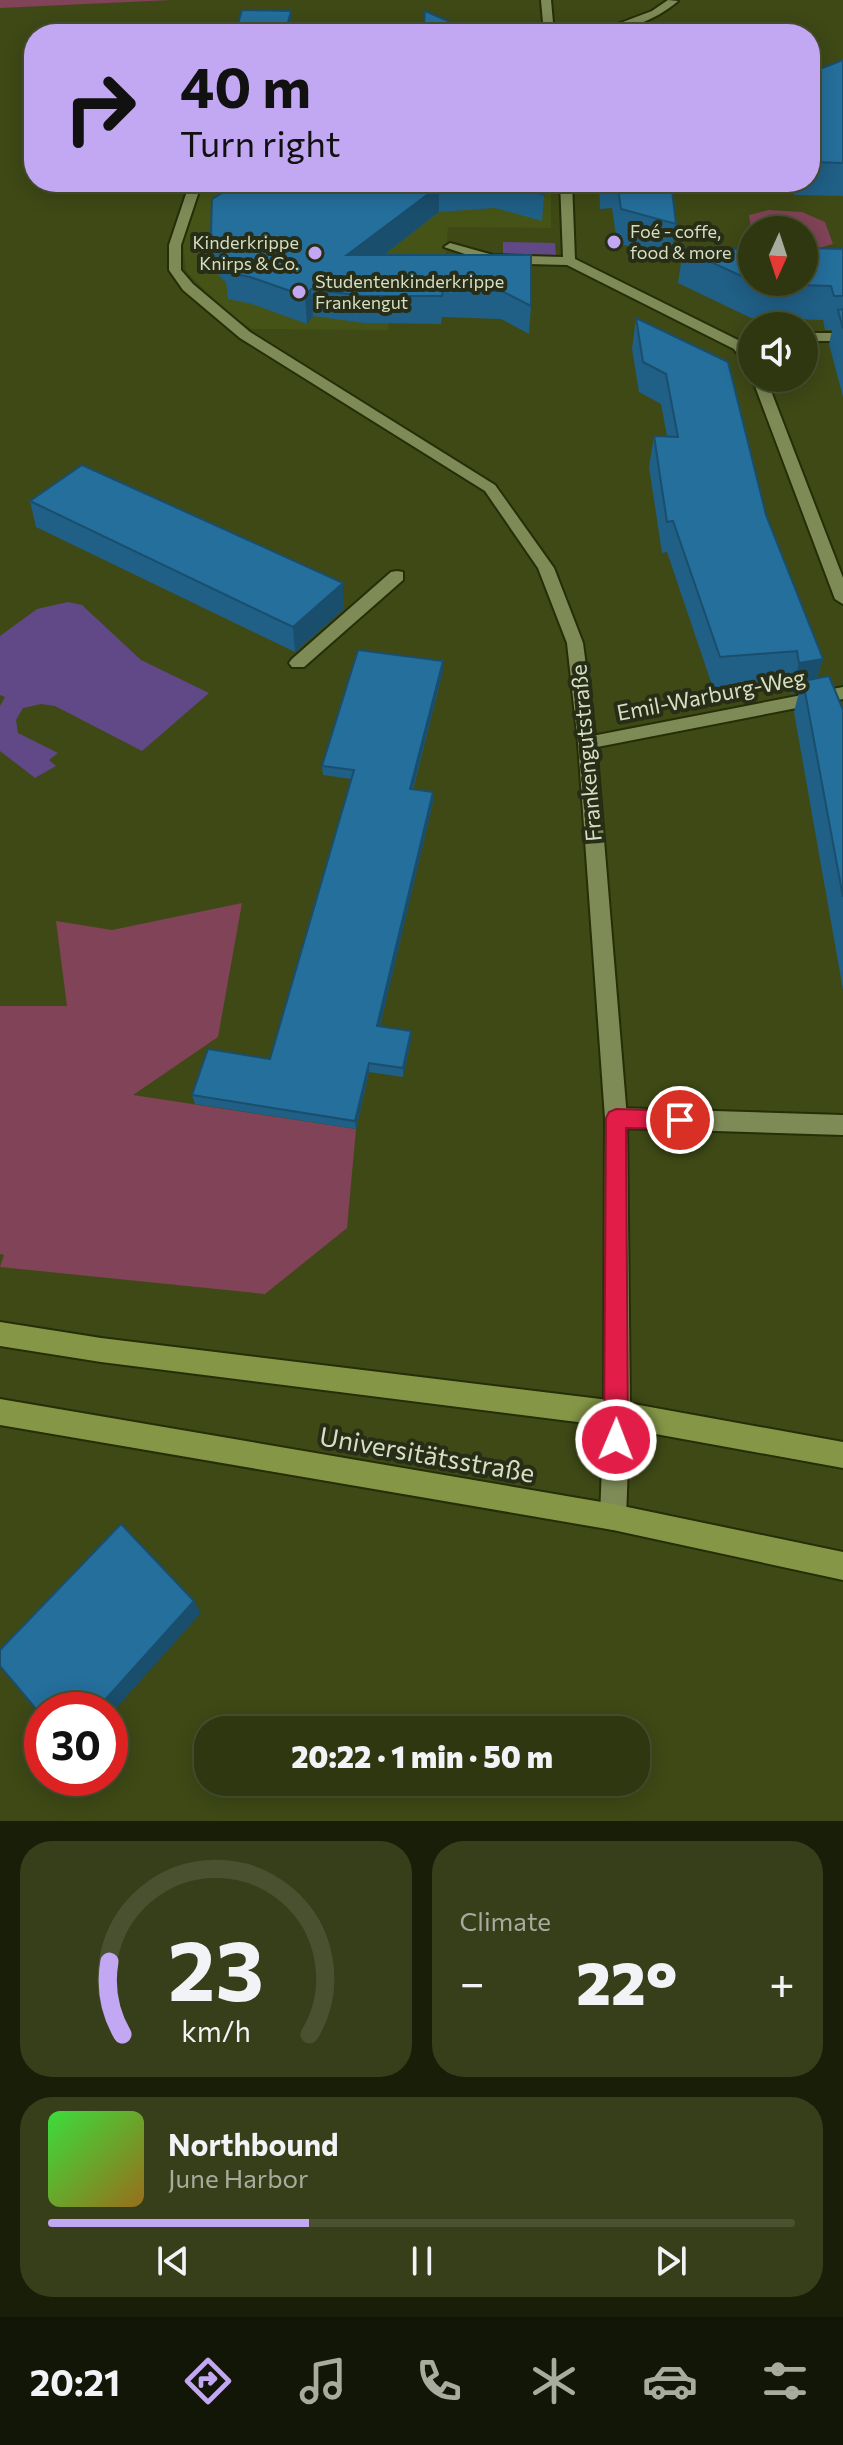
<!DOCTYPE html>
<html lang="en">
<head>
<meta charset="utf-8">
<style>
  :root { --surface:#2e3710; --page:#363f19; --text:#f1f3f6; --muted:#a7ac9f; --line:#495130; --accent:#c2a7f2 }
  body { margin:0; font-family:Commissioner,sans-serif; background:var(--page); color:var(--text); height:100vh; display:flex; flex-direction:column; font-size:30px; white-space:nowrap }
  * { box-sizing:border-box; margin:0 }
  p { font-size:26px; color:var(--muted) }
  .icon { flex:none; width:44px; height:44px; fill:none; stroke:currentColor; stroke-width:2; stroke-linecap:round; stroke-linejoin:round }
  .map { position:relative; height:1821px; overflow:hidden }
  .side { display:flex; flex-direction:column; gap:20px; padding:20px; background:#191e09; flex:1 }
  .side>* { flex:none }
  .guide { position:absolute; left:24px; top:24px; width:796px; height:168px; border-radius:32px; box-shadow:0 4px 20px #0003,0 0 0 2px var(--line); background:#c2a7f2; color:#111; overflow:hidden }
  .needle { width:52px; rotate:183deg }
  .fabs { position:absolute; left:738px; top:216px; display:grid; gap:16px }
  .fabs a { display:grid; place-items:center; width:80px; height:80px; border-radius:50%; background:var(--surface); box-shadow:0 4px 20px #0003,0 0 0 2px var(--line); font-size:40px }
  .speed { position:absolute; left:24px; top:1692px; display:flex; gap:16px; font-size:40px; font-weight:700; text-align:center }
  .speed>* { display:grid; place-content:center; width:104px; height:104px; border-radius:50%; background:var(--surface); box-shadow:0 4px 20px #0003,0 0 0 2px var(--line); line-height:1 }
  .speed .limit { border:12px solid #d22; background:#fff; color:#111 }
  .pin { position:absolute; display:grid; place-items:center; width:68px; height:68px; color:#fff; margin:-34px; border:4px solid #fff; border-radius:50%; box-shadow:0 2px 8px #0007 }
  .me { position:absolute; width:88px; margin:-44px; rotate:1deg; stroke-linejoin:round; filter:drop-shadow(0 0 6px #0008) }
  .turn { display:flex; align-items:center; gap:28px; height:168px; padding:0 24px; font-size:36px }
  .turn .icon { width:104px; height:104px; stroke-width:2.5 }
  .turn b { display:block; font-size:56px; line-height:68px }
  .big { font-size:60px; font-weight:800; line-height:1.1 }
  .side .card { flex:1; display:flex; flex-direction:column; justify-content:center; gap:12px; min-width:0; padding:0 28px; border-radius:32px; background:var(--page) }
  .side .dial { align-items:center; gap:0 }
  .dial svg { height:208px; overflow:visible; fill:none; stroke:var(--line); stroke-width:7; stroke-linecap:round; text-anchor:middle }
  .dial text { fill:var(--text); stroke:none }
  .song { display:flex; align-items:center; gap:24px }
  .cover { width:96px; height:96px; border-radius:12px; background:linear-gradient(135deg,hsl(120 70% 55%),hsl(40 70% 35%)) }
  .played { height:8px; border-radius:4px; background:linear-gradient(90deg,var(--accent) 35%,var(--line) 35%) }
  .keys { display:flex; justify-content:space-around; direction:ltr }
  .heat { display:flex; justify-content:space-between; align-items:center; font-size:44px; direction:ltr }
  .side .tiles { flex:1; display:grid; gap:20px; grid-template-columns:1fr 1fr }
  .card:last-child { grid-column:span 2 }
  .trip { position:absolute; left:194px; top:1716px; width:456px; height:80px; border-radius:32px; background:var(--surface); box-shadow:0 4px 20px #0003,0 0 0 2px var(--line); font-weight:800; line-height:80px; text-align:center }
  .tabs { display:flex; height:128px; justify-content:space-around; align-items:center; background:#121606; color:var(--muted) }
  .tabs .icon { width:56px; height:56px }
  .tabs .selected { color:var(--accent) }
  .tabs b { font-size:36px; color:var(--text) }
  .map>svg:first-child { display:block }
</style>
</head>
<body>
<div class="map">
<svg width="843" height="1821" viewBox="0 0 843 1821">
  <rect width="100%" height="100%" fill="#3e4916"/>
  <!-- built -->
  <path fill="#465316" d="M200 182H551V228L448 227 445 267 396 266 388 330 252 329 227 313 186 271 183 244Z"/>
  <!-- green -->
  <path fill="#804357" d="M0 0H172L0 8Z
    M769 210 802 212 825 222 833 244 819 248H804V230H752V234L749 215Z
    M242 903 218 1037 133 1095 356 1129 347 1228 265 1294 0 1267 4 1255 0 1254V1006H67L56 921 112 930Z"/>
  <!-- water -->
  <path fill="#614887" d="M503 242 555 243 556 255 503 254Z
    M68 602 82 605 141 660 209 693 142 751 55 706 41 704 23 708 16 720 18 733 58 753 49 760 56 766 35 778 0 751V706L5 697 0 695V636L37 609Z"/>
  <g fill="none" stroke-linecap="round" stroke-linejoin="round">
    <!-- service casing -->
    <g stroke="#262e07" stroke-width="4">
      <path id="service" d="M668 0 678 1C657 20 619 34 591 34L652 11Z
        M397 571 403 572V580L304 667H292L289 663 292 659 391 572Z
        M616 1108 843 1115V1135L616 1128 608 1125 605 1118 608 1111Z"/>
    </g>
    <!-- pedestrian casing -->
    <g stroke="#262e07" stroke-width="4">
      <path id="pedestrian" d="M541 0H551L554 34H544Z
        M560 182H572L575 259 744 343 752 354V368L747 367 734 349 567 265 492 263 444 247 450 243 493 255 563 257Z
        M804 333H843V341H804Z
        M752 378H766L843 578V604L835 599Z
        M843 687V699L587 749 578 743 587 737Z"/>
    </g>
    <!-- minor casing -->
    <g stroke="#262e07" stroke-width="4">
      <path id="minor" d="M190 182H202L181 245V270L193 284 250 332 495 485 554 568 583 643 596 743 627 1118 630 1414 626 1517 623 1527 613 1530 603 1527 600 1517 604 1414 605 1118 578 743 567 643 538 568 485 491 240 338 183 290 169 270V245Z"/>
    </g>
    <!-- primary casing -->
    <g stroke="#262e07" stroke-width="4">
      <path id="primary" d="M0 1322 101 1338 617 1401 843 1442V1468L617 1427 101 1362 0 1346Z
        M0 1399 613 1504 843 1552V1580L613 1530 0 1425Z"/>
    </g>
    <!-- service -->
    <use href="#service" fill="#7e8b57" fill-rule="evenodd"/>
    <!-- pedestrian -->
    <use href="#pedestrian" fill="#7e8b57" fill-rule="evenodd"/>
    <!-- minor -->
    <use href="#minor" fill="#7e8b57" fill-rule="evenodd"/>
    <!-- primary -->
    <use href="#primary" fill="#859746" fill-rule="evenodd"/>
  </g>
  <!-- wall -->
  <path fill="#205f86" d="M843 60V196L794 195 790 182H810V73Z
    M241 182H537L544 195 542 221 495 208 439 212 384 255H531V306L529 334 501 319 442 317 441 324 364 323 313 316 307 324 252 304 228 299 226 282 219 276 215 260 211 233Z
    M599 182H671L676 224 671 258 617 243 612 208 600 209Z
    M683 249H843V397L829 344 832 330H825L823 320 751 318 678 283Z
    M636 318 766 515 823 659 817 678 843 710V990L794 712 799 692 791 694 788 682 713 688 667 552 662 553 649 467 654 436H667L661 404 639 392 632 349Z
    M30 501 344 609 295 652 36 527Z
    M443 661V671L413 790 433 792V802L380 1026 411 1031V1040L403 1077 369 1072 356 1129 195 1104 192 1095 270 1059 351 779 323 775 322 766Z"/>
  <!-- shaded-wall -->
  <path fill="#1a4e6d" d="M291 11 293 34H285Z
    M439 186V212L349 282 347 255Z
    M311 289 313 316 307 324 305 296Z
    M343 583 344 609 295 652 293 627Z
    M823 659 813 690 803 681 799 692 791 694 799 663Z
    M443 661V671L410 799V789Z
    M433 792V802L378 1035 377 1026Z
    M411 1031V1040L403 1077V1068Z
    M369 1063V1072L356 1129 355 1121Z
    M194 1601 201 1613 110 1715V1710H96Z"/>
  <!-- building -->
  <path fill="#256f9c" stroke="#1a4e6d" stroke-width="2" d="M242 10 291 11 285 34H235Z
    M425 11 478 34H423Z
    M843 60V163L810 162V73Z
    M241 182H489L439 186 347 255H531V306L502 291 443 289 442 296H363L311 289 305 296 250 277 225 272 226 258 216 249 211 233 212 199Z
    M499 182H537L544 195Z
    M617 182H671L676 224 621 209Z
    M804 248 843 249V296H834L831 286 758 284 753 282H804Z
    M683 249H752V281Z
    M843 309V329L838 310Z
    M636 318 728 362 766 515 823 659 799 663 797 651 720 657 673 521 667 522 654 436 678 437 666 374 643 362Z
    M82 465 343 583 293 627 30 501Z
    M358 650 443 661 410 789 433 792 377 1026 411 1031 403 1068 369 1063 355 1121 192 1095 208 1049 270 1059 354 770 322 766Z
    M829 676 843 710V897L803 681Z
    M121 1524 194 1601 96 1710H42V1716L0 1666V1650Z"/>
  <!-- route -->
  <path fill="#e11d48" stroke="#92132f" stroke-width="2" d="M616 1109 680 1111 687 1114 690 1120 687 1127 680 1129 626 1128 628 1440 624 1448 616 1451 607 1448 604 1440 606 1118 609 1112Z"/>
  <!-- markers -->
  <g fill="#c2a7f2" stroke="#272d17" stroke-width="3">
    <circle cx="614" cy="242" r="8"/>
    <circle cx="315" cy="253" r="8"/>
    <circle cx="299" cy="292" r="8"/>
  </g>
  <g text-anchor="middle" stroke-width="8" stroke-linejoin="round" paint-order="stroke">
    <!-- far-poi labels -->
    <g font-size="18" fill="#d7dfc3" stroke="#272d17" text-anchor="start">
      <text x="630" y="238">Foé - coffe,<tspan x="630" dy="21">food &amp; more</tspan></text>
      <text x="299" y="249" text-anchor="end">Kinderkrippe<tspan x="299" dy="21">Knirps &amp; Co.</tspan></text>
      <text x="315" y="288">Studentenkinderkrippe<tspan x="315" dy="21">Frankengut</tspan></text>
    </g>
    <!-- street labels -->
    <g font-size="22" fill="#d7dfc3" stroke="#272d17">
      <text transform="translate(711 695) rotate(-11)" y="8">Emil-Warburg-Weg</text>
      <text transform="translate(586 753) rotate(-95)" y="8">Frankengutstraße</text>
    </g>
    <!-- near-street labels -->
    <g font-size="26" fill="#d7dfc3" stroke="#272d17">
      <text transform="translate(427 1455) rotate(10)" y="9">Universitätsstraße</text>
    </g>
  </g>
</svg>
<div class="fabs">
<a><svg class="needle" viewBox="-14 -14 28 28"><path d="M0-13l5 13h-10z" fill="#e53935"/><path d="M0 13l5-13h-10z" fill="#a7ac9f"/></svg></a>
<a><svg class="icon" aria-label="sound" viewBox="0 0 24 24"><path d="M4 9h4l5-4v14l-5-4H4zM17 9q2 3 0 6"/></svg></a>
</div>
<div class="speed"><div class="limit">30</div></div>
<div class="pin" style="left:680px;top:1120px;background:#d93025"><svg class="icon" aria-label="arrive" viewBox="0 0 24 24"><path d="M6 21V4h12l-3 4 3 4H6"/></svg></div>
<svg class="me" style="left:616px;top:1440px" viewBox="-20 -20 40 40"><circle r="17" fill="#e11d48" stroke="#fff" stroke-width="3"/><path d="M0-11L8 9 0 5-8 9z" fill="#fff"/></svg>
<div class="trip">20:22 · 1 min · 50 m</div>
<div class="guide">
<div class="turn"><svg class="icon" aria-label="right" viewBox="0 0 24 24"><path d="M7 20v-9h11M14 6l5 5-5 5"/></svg><div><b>40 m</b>Turn right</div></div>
</div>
</div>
<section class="side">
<div class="tiles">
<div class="card dial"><svg viewBox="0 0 100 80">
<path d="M14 69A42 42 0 1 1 86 69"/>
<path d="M14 69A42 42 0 0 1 9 41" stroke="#c2a7f2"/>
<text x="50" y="56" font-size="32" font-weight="700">23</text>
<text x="50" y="72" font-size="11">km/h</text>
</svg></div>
<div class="card"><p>Climate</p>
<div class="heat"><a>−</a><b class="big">22°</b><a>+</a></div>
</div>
<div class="card">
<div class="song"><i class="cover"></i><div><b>Northbound</b><p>June Harbor</p></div></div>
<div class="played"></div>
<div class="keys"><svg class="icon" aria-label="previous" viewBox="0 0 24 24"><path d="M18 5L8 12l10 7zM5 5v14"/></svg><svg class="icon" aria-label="pause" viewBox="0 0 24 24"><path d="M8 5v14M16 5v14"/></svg><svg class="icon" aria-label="next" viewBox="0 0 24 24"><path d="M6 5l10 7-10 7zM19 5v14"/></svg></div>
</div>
</div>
</section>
<nav class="tabs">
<b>20:21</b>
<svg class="icon selected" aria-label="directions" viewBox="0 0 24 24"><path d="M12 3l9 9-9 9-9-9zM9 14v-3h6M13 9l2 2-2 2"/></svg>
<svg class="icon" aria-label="music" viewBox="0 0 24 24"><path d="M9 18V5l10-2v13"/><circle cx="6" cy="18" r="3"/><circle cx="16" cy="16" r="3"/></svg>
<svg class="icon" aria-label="phone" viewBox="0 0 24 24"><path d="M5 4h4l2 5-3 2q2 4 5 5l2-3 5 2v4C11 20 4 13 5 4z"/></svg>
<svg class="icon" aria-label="climate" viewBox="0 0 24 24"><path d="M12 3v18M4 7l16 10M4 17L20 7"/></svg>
<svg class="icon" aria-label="car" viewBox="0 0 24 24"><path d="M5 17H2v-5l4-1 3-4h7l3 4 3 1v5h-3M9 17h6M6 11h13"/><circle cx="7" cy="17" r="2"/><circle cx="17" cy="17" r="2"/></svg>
<svg class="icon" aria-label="filters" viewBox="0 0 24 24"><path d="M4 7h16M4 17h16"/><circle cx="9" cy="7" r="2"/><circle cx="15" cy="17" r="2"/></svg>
</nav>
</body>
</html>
